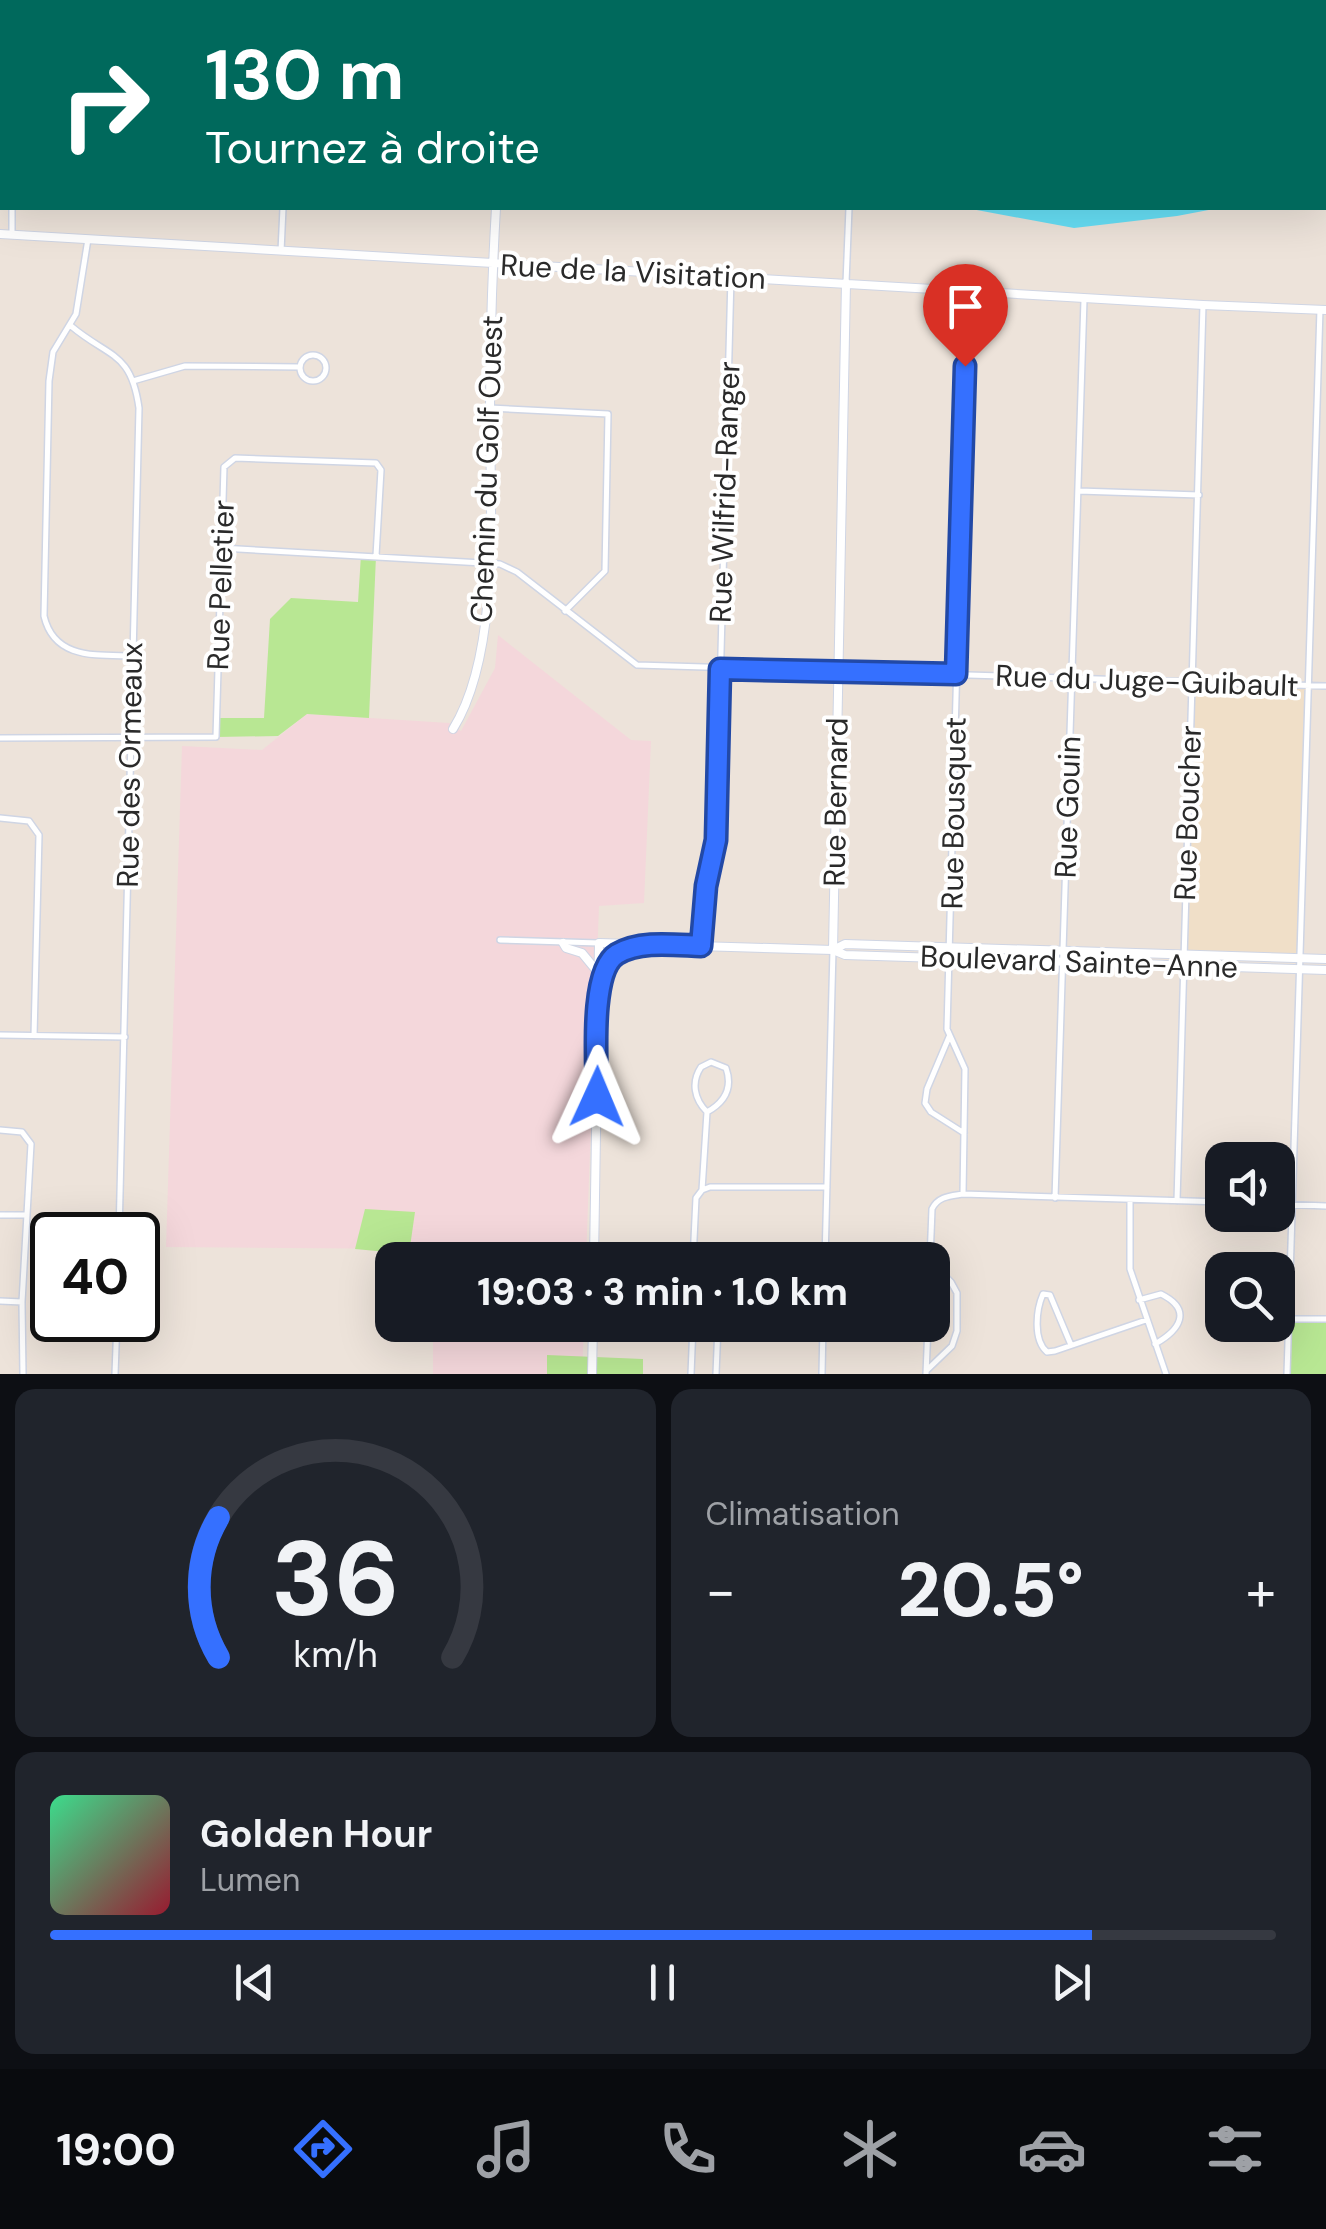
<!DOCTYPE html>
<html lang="fr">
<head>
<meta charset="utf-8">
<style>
  :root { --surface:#171b24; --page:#20242c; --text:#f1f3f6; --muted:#9ea1a6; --line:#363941; --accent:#3570ff }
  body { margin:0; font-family:"DM Sans",sans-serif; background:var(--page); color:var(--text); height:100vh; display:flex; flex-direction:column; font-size:38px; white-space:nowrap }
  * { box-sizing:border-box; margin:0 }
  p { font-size:32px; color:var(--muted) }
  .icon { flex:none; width:55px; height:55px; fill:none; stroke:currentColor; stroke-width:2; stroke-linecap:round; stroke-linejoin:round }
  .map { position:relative; height:1374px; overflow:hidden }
  .panel { display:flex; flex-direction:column; gap:15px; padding:15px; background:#0d0f14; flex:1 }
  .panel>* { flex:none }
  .banner { position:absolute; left:0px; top:0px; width:1328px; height:210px; box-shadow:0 10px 40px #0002; background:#00695c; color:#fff; overflow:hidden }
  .controls { position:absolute; left:1205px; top:1142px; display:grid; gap:20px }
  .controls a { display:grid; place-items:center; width:90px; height:90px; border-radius:20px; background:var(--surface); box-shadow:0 10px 40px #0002; font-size:50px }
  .speed { position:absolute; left:30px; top:1212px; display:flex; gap:20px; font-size:50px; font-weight:700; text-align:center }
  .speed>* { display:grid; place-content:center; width:130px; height:130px; border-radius:50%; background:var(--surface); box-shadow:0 10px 40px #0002; line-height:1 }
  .speed .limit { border:5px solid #111; border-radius:15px; background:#fff; color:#111 }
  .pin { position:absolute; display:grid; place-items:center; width:85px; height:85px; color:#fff; margin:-102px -42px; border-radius:50% 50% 50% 0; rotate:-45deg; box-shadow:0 0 10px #0007 }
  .pin .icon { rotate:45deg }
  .me { position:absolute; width:110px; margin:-55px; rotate:1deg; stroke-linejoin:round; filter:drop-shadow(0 0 8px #0008) }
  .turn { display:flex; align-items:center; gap:35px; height:210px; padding:0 40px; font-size:45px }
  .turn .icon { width:130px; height:130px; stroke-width:2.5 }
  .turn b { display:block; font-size:70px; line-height:85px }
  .big { font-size:75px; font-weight:800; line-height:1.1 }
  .panel .tile { flex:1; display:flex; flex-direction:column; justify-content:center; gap:15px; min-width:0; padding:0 35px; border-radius:20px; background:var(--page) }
  .panel .dial { align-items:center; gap:0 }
  .dial svg { height:260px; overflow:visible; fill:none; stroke:var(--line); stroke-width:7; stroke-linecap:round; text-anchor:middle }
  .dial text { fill:var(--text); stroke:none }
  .song { display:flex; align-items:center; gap:30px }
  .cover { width:120px; height:120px; border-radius:15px; background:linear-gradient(135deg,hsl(150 70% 55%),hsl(350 70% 35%)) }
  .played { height:10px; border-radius:5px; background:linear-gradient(90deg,var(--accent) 85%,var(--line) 85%) }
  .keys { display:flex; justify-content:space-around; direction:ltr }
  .heat { display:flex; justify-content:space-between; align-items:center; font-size:55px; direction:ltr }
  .panel .tiles { flex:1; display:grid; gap:15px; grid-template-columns:1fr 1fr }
  .tile:last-child { grid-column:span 2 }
  .trip { position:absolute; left:375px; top:1242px; width:575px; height:100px; border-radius:20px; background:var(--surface); box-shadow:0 10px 40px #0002; font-weight:800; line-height:100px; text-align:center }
  .tabs { display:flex; height:160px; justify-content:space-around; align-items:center; background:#090b0e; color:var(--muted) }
  .tabs .icon { width:70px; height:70px }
  .tabs .current { color:var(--accent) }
  .tabs b { font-size:45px; color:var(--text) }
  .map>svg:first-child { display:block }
</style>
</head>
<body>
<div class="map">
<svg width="1326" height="1374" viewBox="0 0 1326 1374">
  <rect width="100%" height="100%" fill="#ede3da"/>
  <!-- education -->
  <path fill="#f0dfc8" d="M1192 682 1308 686 1300 958 1184 955Z"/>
  <!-- medical -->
  <path fill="#f4d7db" d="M498 635 631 740 651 741 644 903 599 906 586 1260H433L432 1249 166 1247 182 746 262 750 307 714 449 723 461 731 495 668Z
    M433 1325H584L582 1374H433Z"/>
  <!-- green -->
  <path fill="#b8e793" d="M143 0H509L143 2Z
    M361 555 376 556 369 718 307 714 278 736 216 737 217 718H264L270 619 291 598 358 602Z
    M365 1209 415 1212 409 1254 355 1249Z
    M1285 1316 1326 1318V1374H1284Z
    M547 1355 643 1359V1374H547Z"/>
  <!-- water -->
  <path fill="#66dff6" d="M966 208H1219L1177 216 1074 228Z"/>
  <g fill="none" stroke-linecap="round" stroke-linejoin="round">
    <!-- street casing -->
    <g stroke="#cfd5e4" stroke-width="8">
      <path id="street" d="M693 0V2
        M827 0V2
        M917 0 919 2
        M1239 0V2
        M46 2H74
        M605 2V0
        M12 208V234
        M88 239 76 314 53 352 49 381 44 616C54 659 95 655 131 656
        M281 251 283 208
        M846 283 849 208
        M71 326C109 358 131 351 139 408L119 1235
        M300 368a13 13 0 1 1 26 0a13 13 0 1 1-26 0Z
        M133 381 185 366 300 367
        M490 408 608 414 605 571 565 611
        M1079 491 1199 495
        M221 548 500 564 517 572 637 665 1326 686
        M0 738 216 737 224 467 235 458 376 463 381 470 376 556
        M0 818 29 821 39 835 34 1036
        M500 940 599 943
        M701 945 706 886 716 840 731 277
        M0 1035 125 1037
        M949 1037 927 1089 925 1103 931 1112 964 1133
        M711 1062 726 1068C733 1088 725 1102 707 1112 694 1099 691 1082 701 1067Z
        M0 1130 22 1132 31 1144 22 1302 23 1374
        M702 1190 710 1187H827
        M963 1194 965 1069 947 1029 967 292
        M1055 1198 1084 300
        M1130 1200V1269L1166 1374
        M1177 1201 1203 305
        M1278 1204 1326 1206
        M0 1215H25
        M693 1253 709 1251 717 1260
        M693 1260 696 1198 702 1190 707 1112
        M825 1260 833 950
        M930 1260 932 1209C938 1196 951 1196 963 1194L1222 1202
        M1139 1300 1161 1294C1193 1310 1180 1330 1155 1344
        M0 1301 22 1302
        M1289 1319H1326
        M1071 1345 1050 1295 1043 1294C1036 1310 1033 1340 1047 1352L1055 1351 1146 1320
        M927 1370 952 1346 957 1331V1293L951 1282 932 1263
        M115 1374 117 1320
        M691 1374 693 1325
        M716 1374 718 1325
        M822 1374 823 1325
        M926 1374 928 1325
        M1287 1374 1320 309"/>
    </g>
    <!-- secondary casing -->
    <g stroke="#cfd5e4" stroke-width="10">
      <path id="secondary" d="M507 2V0
        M0 234 1203 305 1326 310
        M453 729C501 652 490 504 490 414 490 345 492 276 496 208
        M563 943 566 948 582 953 596 970
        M833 950 846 283
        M833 950 845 944 1326 959
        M601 976 613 956 644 947
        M594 1260 599 943 833 950 845 955 1326 970
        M592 1374 593 1325"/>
    </g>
    <!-- street -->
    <use href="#street" stroke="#fff" stroke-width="5"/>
    <!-- secondary -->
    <use href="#secondary" stroke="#fff" stroke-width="8"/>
  </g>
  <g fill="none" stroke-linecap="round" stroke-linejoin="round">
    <!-- route casing -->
    <g stroke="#2249a6" stroke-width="25">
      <path id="route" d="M597 1097C597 1065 589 971 617 954 640 940 675 945 701 946L706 886 716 840 720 669 956 674 965 366"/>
    </g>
    <!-- route -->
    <use href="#route" stroke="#3570ff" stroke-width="18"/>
  </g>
  <g text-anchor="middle" stroke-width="8" stroke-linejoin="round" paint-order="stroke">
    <!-- street labels -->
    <g font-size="30" fill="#2a2a2a" stroke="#fff">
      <text transform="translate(633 272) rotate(3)" y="10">Rue de la Visitation</text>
      <text transform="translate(487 469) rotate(-88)" y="10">Chemin du Golf Ouest</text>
      <text transform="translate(725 492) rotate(-88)" y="10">Rue Wilfrid-Ranger</text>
      <text transform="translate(221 585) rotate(-88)" y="10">Rue Pelletier</text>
      <text transform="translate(1147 681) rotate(2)" y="10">Rue du Juge-Guibault</text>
      <text transform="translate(130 765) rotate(-89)" y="10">Rue des Ormeaux</text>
      <text transform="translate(836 802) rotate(-89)" y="10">Rue Bernard</text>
      <text transform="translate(1068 807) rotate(-88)" y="10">Rue Gouin</text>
      <text transform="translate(954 813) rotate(-89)" y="10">Rue Bousquet</text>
      <text transform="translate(1188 813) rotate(-88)" y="10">Rue Boucher</text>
      <text transform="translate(1079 962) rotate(2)" y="10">Boulevard Sainte-Anne</text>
    </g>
  </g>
</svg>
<div class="controls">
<a><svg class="icon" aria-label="sound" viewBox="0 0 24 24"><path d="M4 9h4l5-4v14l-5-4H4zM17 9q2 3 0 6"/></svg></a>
<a><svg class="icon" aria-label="search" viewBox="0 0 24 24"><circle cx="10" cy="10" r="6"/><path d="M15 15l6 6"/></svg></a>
</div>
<div class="speed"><div class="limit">40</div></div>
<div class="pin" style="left:965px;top:366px;background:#d93025"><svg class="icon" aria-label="arrive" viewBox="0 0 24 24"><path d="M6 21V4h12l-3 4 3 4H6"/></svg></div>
<svg class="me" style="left:597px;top:1097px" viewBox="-20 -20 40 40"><path d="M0-17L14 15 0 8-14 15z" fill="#3570ff" stroke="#fff" stroke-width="4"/></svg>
<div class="trip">19:03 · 3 min · 1.0 km</div>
<div class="banner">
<div class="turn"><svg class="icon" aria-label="right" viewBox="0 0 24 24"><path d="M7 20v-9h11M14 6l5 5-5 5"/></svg><div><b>130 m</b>Tournez à droite</div></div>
</div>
</div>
<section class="panel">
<div class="tiles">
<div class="tile dial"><svg viewBox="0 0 100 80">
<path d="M14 69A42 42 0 1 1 86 69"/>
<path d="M14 69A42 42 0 0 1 14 26" stroke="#3570ff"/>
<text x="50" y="56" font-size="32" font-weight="700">36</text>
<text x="50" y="72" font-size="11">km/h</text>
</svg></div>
<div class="tile"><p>Climatisation</p>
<div class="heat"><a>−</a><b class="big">20.5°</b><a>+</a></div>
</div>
<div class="tile">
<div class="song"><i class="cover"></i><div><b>Golden Hour</b><p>Lumen</p></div></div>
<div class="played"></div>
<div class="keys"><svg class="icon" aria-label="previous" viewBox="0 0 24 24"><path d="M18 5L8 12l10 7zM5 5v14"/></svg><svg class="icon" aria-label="pause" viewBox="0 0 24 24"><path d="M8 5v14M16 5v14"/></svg><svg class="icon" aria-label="next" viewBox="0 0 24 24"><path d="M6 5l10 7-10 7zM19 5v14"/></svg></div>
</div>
</div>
</section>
<nav class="tabs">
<b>19:00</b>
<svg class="icon current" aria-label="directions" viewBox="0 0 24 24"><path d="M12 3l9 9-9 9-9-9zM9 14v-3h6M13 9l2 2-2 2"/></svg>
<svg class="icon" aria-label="music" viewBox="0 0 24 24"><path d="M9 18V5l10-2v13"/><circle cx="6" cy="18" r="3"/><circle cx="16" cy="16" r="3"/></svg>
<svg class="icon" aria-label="phone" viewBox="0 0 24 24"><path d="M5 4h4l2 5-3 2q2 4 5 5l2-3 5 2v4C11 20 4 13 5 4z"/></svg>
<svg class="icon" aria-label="climate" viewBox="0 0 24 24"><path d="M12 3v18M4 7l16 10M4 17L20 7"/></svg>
<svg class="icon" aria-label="car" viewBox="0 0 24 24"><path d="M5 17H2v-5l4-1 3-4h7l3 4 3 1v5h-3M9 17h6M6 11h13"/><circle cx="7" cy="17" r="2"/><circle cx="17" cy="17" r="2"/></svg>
<svg class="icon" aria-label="filters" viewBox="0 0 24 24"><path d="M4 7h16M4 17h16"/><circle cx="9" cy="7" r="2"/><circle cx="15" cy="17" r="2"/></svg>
</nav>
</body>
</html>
